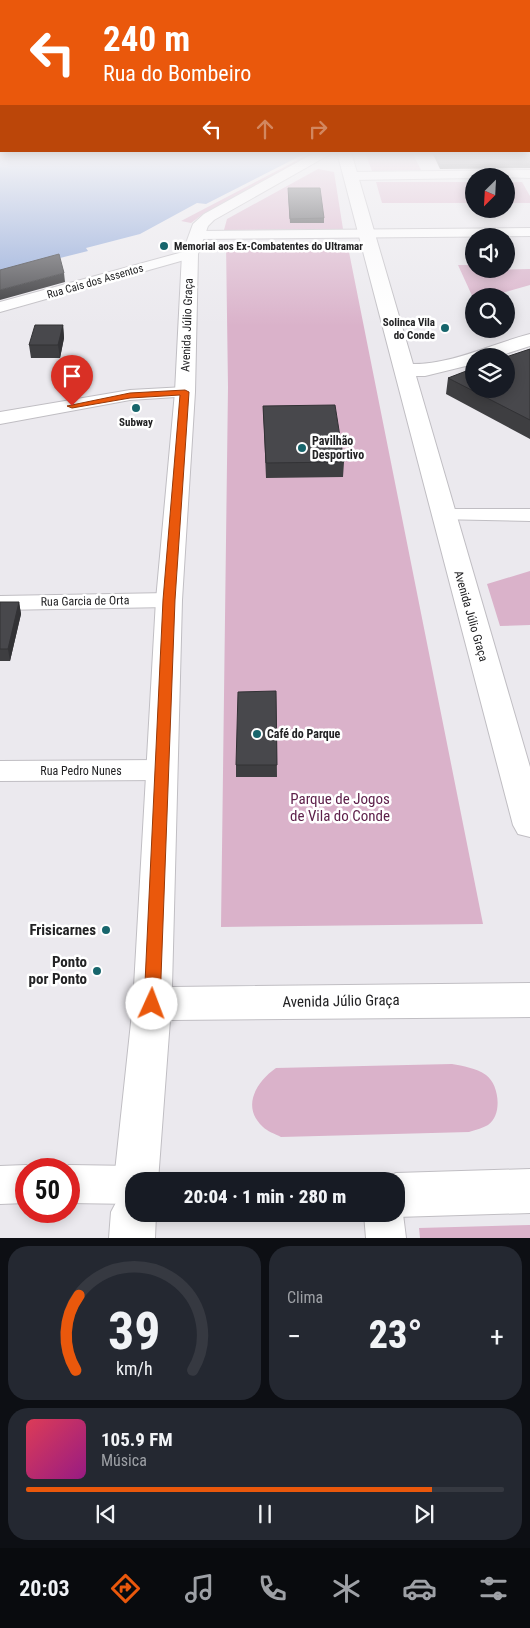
<!DOCTYPE html>
<html lang="pt">
<head>
<meta charset="utf-8">
<style>
  :root { --surface:#171b24; --page:#242831; --text:#f1f3f6; --muted:#9ea1a6; --line:#363941; --accent:#ea580c }
  body { margin:0; font-family:"Roboto Condensed",sans-serif; background:var(--page); color:var(--text); height:100vh; display:flex; flex-direction:column; font-size:19px; white-space:nowrap }
  * { box-sizing:border-box; margin:0 }
  p { font-size:16px; color:var(--muted) }
  .icon { flex:none; width:28px; height:28px; fill:none; stroke:currentColor; stroke-width:2; stroke-linecap:round; stroke-linejoin:round }
  .map { position:relative; height:1238px; overflow:hidden }
  .details { display:flex; flex-direction:column; gap:8px; padding:8px; background:#0d0f14; flex:1 }
  .details>* { flex:none }
  .hud { position:absolute; left:0px; top:0px; width:530px; height:152px; box-shadow:0 2px 12px #0003; background:#ea580c; color:#fff; overflow:hidden }
  .needle { width:32px; rotate:204deg }
  .buttons { position:absolute; left:465px; top:168px; display:grid; gap:10px }
  .buttons a { display:grid; place-items:center; width:50px; height:50px; border-radius:50%; background:var(--surface); box-shadow:0 2px 12px #0003; font-size:25px }
  .speed { position:absolute; left:15px; top:1158px; display:flex; gap:10px; font-size:25px; font-weight:700; text-align:center }
  .speed>* { display:grid; place-content:center; width:65px; height:65px; border-radius:50%; background:var(--surface); box-shadow:0 2px 12px #0003; line-height:1 }
  .speed .limit { border:8px solid #d22; background:#fff; color:#111 }
  .pin { position:absolute; display:grid; place-items:center; width:42px; height:42px; color:#fff; margin:-51px -21px; border-radius:50% 50% 50% 0; rotate:-45deg; box-shadow:0 0 5px #0007 }
  .pin .icon { rotate:45deg }
  .me { position:absolute; width:55px; margin:-28px; rotate:2deg; stroke-linejoin:round; filter:drop-shadow(0 0 4px #0008) }
  .turn { display:flex; align-items:center; gap:18px; height:105px; padding:0 20px; font-size:22px }
  .turn .icon { width:65px; height:65px; stroke-width:2.5 }
  .turn b { display:block; font-size:35px; line-height:42px }
  .lanes { display:flex; align-items:center; height:48px; padding:0 20px; background:#0003; justify-content:center; gap:25px; direction:ltr }
  .lanes .off { opacity:.35 }
  .big { font-size:38px; font-weight:800; line-height:1.1 }
  .details .tile { flex:1; display:flex; flex-direction:column; justify-content:center; gap:8px; min-width:0; padding:0 18px; border-radius:20px; background:var(--page) }
  .details .dial { align-items:center; gap:0 }
  .dial svg { height:130px; overflow:visible; fill:none; stroke:var(--line); stroke-width:7; stroke-linecap:round; text-anchor:middle }
  .dial text { fill:var(--text); stroke:none }
  .song { display:flex; align-items:center; gap:15px }
  .cover { width:60px; height:60px; border-radius:8px; background:linear-gradient(135deg,hsl(350 70% 55%),hsl(310 70% 35%)) }
  .played { height:5px; border-radius:2px; background:linear-gradient(90deg,var(--accent) 85%,var(--line) 85%) }
  .keys { display:flex; justify-content:space-around; direction:ltr }
  .heat { display:flex; justify-content:space-between; align-items:center; font-size:28px; direction:ltr }
  .details .tiles { flex:1; display:grid; gap:8px; grid-template-columns:1fr 1fr }
  .tile:last-child { grid-column:span 2 }
  .trip { position:absolute; left:125px; top:1172px; width:280px; height:50px; border-radius:20px; background:var(--surface); box-shadow:0 2px 12px #0003; font-weight:800; line-height:50px; text-align:center }
  .tabs { display:flex; height:80px; justify-content:space-around; align-items:center; background:#090b0e; color:var(--muted) }
  .tabs .icon { width:35px; height:35px }
  .tabs .active { color:var(--accent) }
  .tabs b { font-size:22px; color:var(--text) }
  .map>svg:first-child { display:block }
</style>
</head>
<body>
<div class="map">
<svg width="530" height="1238" viewBox="0 0 530 1238">
  <rect width="100%" height="100%" fill="#ebe9ee"/>
  <!-- green -->
  <path fill="#dab2ca" d="M313 152H319L203 214 191 223 181 221Z
    M365 152H412L421 170 372 171Z
    M318 169 334 172 343 229 224 230 227 219Z
    M376 182H474V203H382Z
    M506 182H522L530 196V203H506Z
    M347 242 483 924 221 927 228 387 226 243Z
    M458 265H472L475 270 530 269V285L491 296H474V300Z
    M530 571V625L500 626 487 584Z
    M452 1064C463 1066 476 1068 486 1075 499 1084 503 1115 488 1125 483 1128 475 1130 469 1132L281 1137C275 1134 267 1131 263 1127 241 1107 256 1082 276 1068Z
    M530 1225V1238H420L419 1228Z"/>
  <!-- water -->
  <path fill="#90a8d8" d="M0 152H308L206 204 197 203 140 234 86 248 88 251 0 273Z"/>
  <g fill="none" stroke-linecap="round" stroke-linejoin="round">
    <!-- street casing -->
    <g stroke="#c0bec3" stroke-width="2">
      <path id="street" d="M530 170V178L474 176V178L352 180 346 176 352 172Z
        M530 228V236L198 239 191 235 198 231Z
        M190 250 195 251 197 254 195 257 0 312V302Z
        M185 387 191 388 194 392 191 396 130 400 0 424V412L130 390Z
        M443 509H530V521L436 519 432 515 436 511Z
        M169 593 177 595 181 600 177 605 169 607 0 610V596Z
        M162 760 172 763 176 770 172 777 162 780 0 781V761Z
        M26 1165 34 1169H26V1203L0 1204V1166Z
        M69 1165 134 1166 148 1172 152 1181H134V1204L69 1203V1169H61Z
        M397 1200 403 1214 406 1238H366L364 1214H396Z"/>
    </g>
    <!-- secondary casing -->
    <g stroke="#c0bec3" stroke-width="2">
      <path id="secondary" d="M316 152H334L214 220 208 226 198 254 195 392 182 600 172 987 530 983V1017L170 1020 158 1181H134V1214H156L155 1238H109L111 1212 120 1195 114 1181 133 1004 156 600 175 392 182 254 193 224 204 214Z
        M337 152H351L413 364C453 364 491 344 530 334V346L499 356H474V364L425 376H416L530 767V837L518 834 513 825Z
        M530 1169V1213L396 1217 388 1214H396V1181H379L396 1173Z"/>
    </g>
    <!-- street -->
    <use href="#street" fill="#fff" fill-rule="evenodd"/>
    <!-- secondary -->
    <use href="#secondary" fill="#fff" fill-rule="evenodd"/>
  </g>
  <!-- wall -->
  <path fill="#3e3e41" d="M432 152H530V168L440 169Z
    M288 192 324 218V223H290Z
    M63 325 64 338 60 358H31L29 345Z
    M530 349V439L446 394 448 378Z
    M263 406 344 462 343 477 266 478Z
    M0 602H19L21 614 10 661H0Z
    M276 691 277 777H236V765Z"/>
  <!-- shaded-wall -->
  <path fill="#323235" d="M64 273 65 282 0 300V290Z
    M63 325 64 338 60 358 58 345Z
    M19 602 21 614 10 661 8 649Z"/>
  <!-- building -->
  <path fill="#48484c" stroke="#323235" d="M434 152H530V164L440 165Z
    M288 188H320L324 218 290 219Z
    M59 254 64 273 0 290V270Z
    M35 325H63L58 345H29Z
    M530 349V420L448 378 474 368V389H506V357Z
    M335 405 344 462 266 463 263 406Z
    M0 602H19L8 649H0Z
    M276 691 277 765H236L238 692Z"/>
  <!-- sky -->
  <linearGradient id="sky" x2="0" y2="1"><stop stop-color="#85afe2"/><stop offset="0.47" stop-color="#f6f5f7"/><stop offset="1" stop-color="#f6f5f7" stop-opacity="0"/></linearGradient>
  <rect width="530" height="326" fill="url(#sky)"/>
  <!-- route -->
  <path fill="#ea580c" stroke="#983908" d="M185 390 189 392 175 600 160 1004 157 1009 152 1011 146 1009 144 1004 163 600 180 395 130 398 72 408 67 406 130 393Z"/>
  <!-- markers -->
  <g fill="#17656c" stroke="#fff" stroke-width="2">
    <circle cx="164" cy="246" r="5"/>
    <circle cx="445" cy="328" r="5"/>
    <circle cx="136" cy="408" r="5"/>
    <circle cx="302" cy="448" r="5"/>
    <circle cx="257" cy="734" r="5"/>
    <circle cx="106" cy="930" r="5"/>
    <circle cx="97" cy="971" r="5"/>
  </g>
  <g text-anchor="middle" stroke-width="5" stroke-linejoin="round" paint-order="stroke">
    <!-- far-poi labels -->
    <g font-size="11" font-weight="bold" fill="#222224" stroke="#fff" text-anchor="start">
      <text x="174" y="250">Memorial aos Ex-Combatentes do Ultramar</text>
      <text x="435" y="326" text-anchor="end">Solinca Vila<tspan x="435" dy="13">do Conde</tspan></text>
      <text x="136" y="426" text-anchor="middle">Subway</text>
    </g>
    <!-- far-street labels -->
    <g font-size="11" fill="#222224" stroke="#fff">
      <text transform="translate(95 281) rotate(-16)" y="4">Rua Cais dos Assentos</text>
    </g>
    <!-- street labels -->
    <g font-size="12" fill="#222224" stroke="#fff">
      <text transform="translate(187 325) rotate(-88)" y="4">Avenida Júlio Graça</text>
      <text transform="translate(85 601) rotate(-1)" y="4">Rua Garcia de Orta</text>
      <text transform="translate(471 616) rotate(74)" y="4">Avenida Júlio Graça</text>
      <text x="81" y="775">Rua Pedro Nunes</text>
    </g>
    <!-- poi labels -->
    <g font-size="12" font-weight="bold" fill="#222224" stroke="#fff" text-anchor="start">
      <text x="312" y="445">Pavilhão<tspan x="312" dy="14">Desportivo</tspan></text>
      <text x="267" y="738">Café do Parque</text>
    </g>
    <!-- near-park labels -->
    <g font-size="15" fill="#5e214b" stroke="#fff">
      <text x="340" y="804">Parque de Jogos<tspan x="340" dy="17">de Vila do Conde</tspan></text>
    </g>
    <!-- near-poi labels -->
    <g font-size="15" font-weight="bold" fill="#222224" stroke="#fff" text-anchor="end">
      <text x="96" y="935">Frisicarnes</text>
      <text x="87" y="967">Ponto<tspan x="87" dy="17">por Ponto</tspan></text>
    </g>
    <!-- near-street labels -->
    <g font-size="15" fill="#222224" stroke="#fff">
      <text transform="translate(341 1001) rotate(-1)" y="5">Avenida Júlio Graça</text>
    </g>
  </g>
</svg>
<div class="buttons">
<a><svg class="needle" viewBox="-14 -14 28 28"><path d="M0-13l5 13h-10z" fill="#e53935"/><path d="M0 13l5-13h-10z" fill="#9ea1a6"/></svg></a>
<a><svg class="icon" aria-label="sound" viewBox="0 0 24 24"><path d="M4 9h4l5-4v14l-5-4H4zM17 9q2 3 0 6"/></svg></a>
<a><svg class="icon" aria-label="search" viewBox="0 0 24 24"><circle cx="10" cy="10" r="6"/><path d="M15 15l6 6"/></svg></a>
<a><svg class="icon" aria-label="layers" viewBox="0 0 24 24"><path d="M12 4l9 5-9 5-9-5zM3 14l9 5 9-5"/></svg></a>
</div>
<div class="speed"><div class="limit">50</div></div>
<div class="pin" style="left:72px;top:406px;background:#d93025"><svg class="icon" aria-label="arrive" viewBox="0 0 24 24"><path d="M6 21V4h12l-3 4 3 4H6"/></svg></div>
<svg class="me" style="left:152px;top:1004px" viewBox="-20 -20 40 40"><circle r="19" fill="#fff"/><path d="M0-13L10 11 0 6-10 11z" fill="#ea580c"/></svg>
<div class="trip">20:04 · 1 min · 280 m</div>
<div class="hud">
<div class="turn"><svg class="icon" aria-label="left" viewBox="0 0 24 24"><path d="M17 20v-9H6M10 6l-5 5 5 5"/></svg><div><b>240 m</b>Rua do Bombeiro</div></div>
<div class="lanes"><svg class="icon" aria-label="left" viewBox="0 0 24 24"><path d="M17 20v-9H6M10 6l-5 5 5 5"/></svg><svg class="icon off" aria-label="ahead" viewBox="0 0 24 24"><path d="M12 20V5M6 11l6-6 6 6"/></svg><svg class="icon off" aria-label="right" viewBox="0 0 24 24"><path d="M7 20v-9h11M14 6l5 5-5 5"/></svg></div>
</div>
</div>
<section class="details">
<div class="tiles">
<div class="tile dial"><svg viewBox="0 0 100 80">
<path d="M14 69A42 42 0 1 1 86 69"/>
<path d="M14 69A42 42 0 0 1 16 23" stroke="#ea580c"/>
<text x="50" y="56" font-size="32" font-weight="700">39</text>
<text x="50" y="72" font-size="11">km/h</text>
</svg></div>
<div class="tile"><p>Clima</p>
<div class="heat"><a>−</a><b class="big">23°</b><a>+</a></div>
</div>
<div class="tile">
<div class="song"><i class="cover"></i><div><b>105.9 FM</b><p>Música</p></div></div>
<div class="played"></div>
<div class="keys"><svg class="icon" aria-label="previous" viewBox="0 0 24 24"><path d="M18 5L8 12l10 7zM5 5v14"/></svg><svg class="icon" aria-label="pause" viewBox="0 0 24 24"><path d="M8 5v14M16 5v14"/></svg><svg class="icon" aria-label="next" viewBox="0 0 24 24"><path d="M6 5l10 7-10 7zM19 5v14"/></svg></div>
</div>
</div>
</section>
<nav class="tabs">
<b>20:03</b>
<svg class="icon active" aria-label="directions" viewBox="0 0 24 24"><path d="M12 3l9 9-9 9-9-9zM9 14v-3h6M13 9l2 2-2 2"/></svg>
<svg class="icon" aria-label="music" viewBox="0 0 24 24"><path d="M9 18V5l10-2v13"/><circle cx="6" cy="18" r="3"/><circle cx="16" cy="16" r="3"/></svg>
<svg class="icon" aria-label="phone" viewBox="0 0 24 24"><path d="M5 4h4l2 5-3 2q2 4 5 5l2-3 5 2v4C11 20 4 13 5 4z"/></svg>
<svg class="icon" aria-label="climate" viewBox="0 0 24 24"><path d="M12 3v18M4 7l16 10M4 17L20 7"/></svg>
<svg class="icon" aria-label="car" viewBox="0 0 24 24"><path d="M5 17H2v-5l4-1 3-4h7l3 4 3 1v5h-3M9 17h6M6 11h13"/><circle cx="7" cy="17" r="2"/><circle cx="17" cy="17" r="2"/></svg>
<svg class="icon" aria-label="filters" viewBox="0 0 24 24"><path d="M4 7h16M4 17h16"/><circle cx="9" cy="7" r="2"/><circle cx="15" cy="17" r="2"/></svg>
</nav>
</body>
</html>
